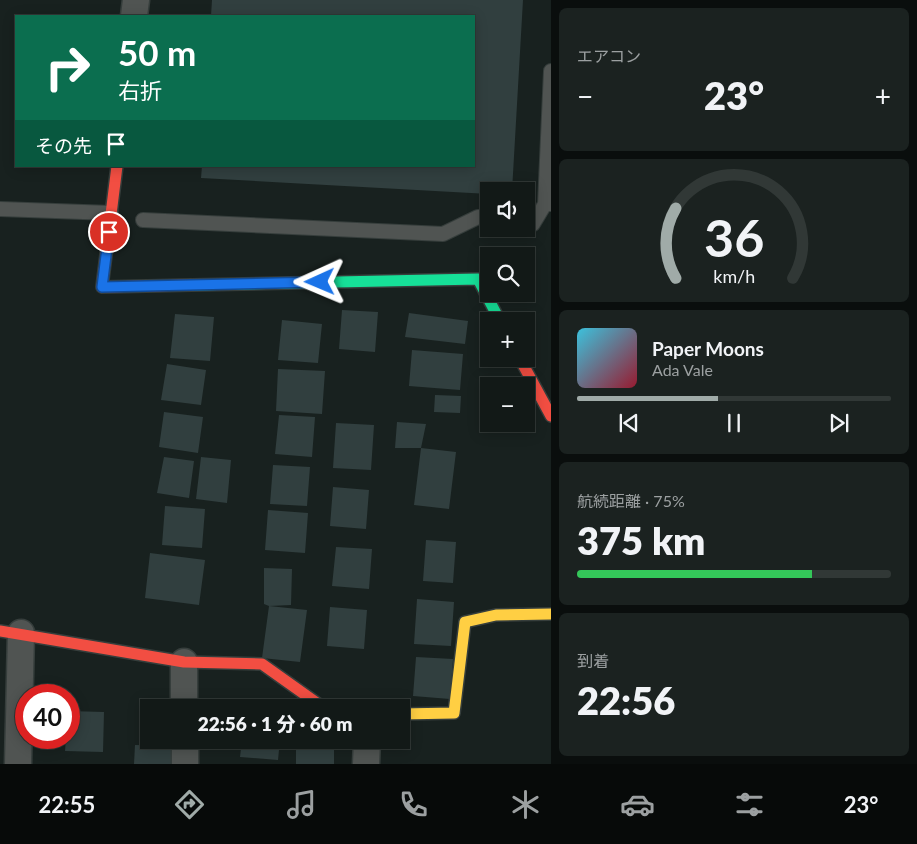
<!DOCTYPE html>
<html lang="ja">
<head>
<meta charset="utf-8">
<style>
  :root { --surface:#121917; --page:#1b2220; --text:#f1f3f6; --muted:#9ca0a1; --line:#313836; --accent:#a0aba8 }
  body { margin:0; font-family:Lato,"Noto Sans JP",sans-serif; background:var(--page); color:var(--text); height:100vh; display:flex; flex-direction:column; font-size:19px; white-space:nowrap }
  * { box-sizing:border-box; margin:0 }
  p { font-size:16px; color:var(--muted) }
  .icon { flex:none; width:28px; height:28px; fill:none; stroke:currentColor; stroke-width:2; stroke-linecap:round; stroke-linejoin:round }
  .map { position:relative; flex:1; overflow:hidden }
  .sheet { display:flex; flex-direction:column; gap:8px; padding:8px; background:#0a0e0d; width:366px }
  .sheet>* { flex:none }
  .guide { position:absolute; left:15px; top:15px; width:460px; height:152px; border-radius:0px; box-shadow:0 2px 12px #0003,0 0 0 1px var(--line); background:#0b6e4f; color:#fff; overflow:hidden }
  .tools { position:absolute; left:480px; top:182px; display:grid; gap:10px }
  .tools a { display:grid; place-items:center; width:55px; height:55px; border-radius:0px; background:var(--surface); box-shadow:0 2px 12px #0003,0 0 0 1px var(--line); font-size:25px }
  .speed { position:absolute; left:15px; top:684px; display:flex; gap:10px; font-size:25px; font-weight:700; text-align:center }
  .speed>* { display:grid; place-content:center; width:65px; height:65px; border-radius:50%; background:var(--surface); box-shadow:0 2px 12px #0003,0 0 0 1px var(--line); line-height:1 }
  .speed .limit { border:8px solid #d22; background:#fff; color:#111 }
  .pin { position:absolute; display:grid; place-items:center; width:42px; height:42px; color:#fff; margin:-21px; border:2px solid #fff; border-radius:50%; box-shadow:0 1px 5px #0007 }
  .me { position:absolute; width:55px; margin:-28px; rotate:269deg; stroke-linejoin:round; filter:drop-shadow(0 0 4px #0008) }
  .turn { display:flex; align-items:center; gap:18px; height:105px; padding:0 20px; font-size:22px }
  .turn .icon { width:65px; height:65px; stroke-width:2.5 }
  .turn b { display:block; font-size:35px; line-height:42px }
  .then { display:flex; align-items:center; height:48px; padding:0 20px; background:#0003; gap:10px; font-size:19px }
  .big { font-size:38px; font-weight:800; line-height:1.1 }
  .sheet .card { flex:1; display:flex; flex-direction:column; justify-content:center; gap:8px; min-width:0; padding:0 18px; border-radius:8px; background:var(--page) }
  .sheet .dial { align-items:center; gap:0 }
  .dial svg { height:130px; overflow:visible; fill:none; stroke:var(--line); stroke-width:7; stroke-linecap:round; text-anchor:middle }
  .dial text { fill:var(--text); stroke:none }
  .song { display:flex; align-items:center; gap:15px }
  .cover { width:60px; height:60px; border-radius:8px; background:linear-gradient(135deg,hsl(190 70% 55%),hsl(350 70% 35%)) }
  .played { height:5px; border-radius:2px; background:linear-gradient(90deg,var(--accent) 45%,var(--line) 45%) }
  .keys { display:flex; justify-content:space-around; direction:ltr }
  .heat { display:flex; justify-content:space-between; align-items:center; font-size:28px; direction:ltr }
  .charge { height:8px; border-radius:4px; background:linear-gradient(90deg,#34c759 75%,var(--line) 0) }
  .trip { position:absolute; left:140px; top:699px; width:270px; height:50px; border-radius:0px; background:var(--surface); box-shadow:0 2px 12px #0003,0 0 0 1px var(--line); font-weight:800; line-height:50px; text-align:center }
  .tabs { display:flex; height:80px; justify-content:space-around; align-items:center; background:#070a09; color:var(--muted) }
  .tabs .icon { width:35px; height:35px }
  .tabs .on { color:var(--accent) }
  .tabs b { font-size:22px; color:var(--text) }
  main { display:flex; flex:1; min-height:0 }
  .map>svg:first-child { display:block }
</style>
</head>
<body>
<main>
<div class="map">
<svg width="551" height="764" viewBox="0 0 551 764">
  <rect width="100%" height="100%" fill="#18211f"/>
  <!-- building -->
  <path fill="#313f3f" d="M212 0H523L512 191H489V194L201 178 202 166H474V16H211Z
    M342 310 378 312 375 352 339 349Z
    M409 313 468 321 465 344 405 337Z
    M175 314 214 317 210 361 170 358Z
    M282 320 322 324 318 363 278 360Z
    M412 350 463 354 460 390 409 386Z
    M167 364 206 370 201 405 161 400Z
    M278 369 325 371 322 414 276 411Z
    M435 395 461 396 460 413 434 412Z
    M164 412 203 417 198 453 159 447Z
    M279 415 315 417 312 457 275 454Z
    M397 422 426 424 421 448 456 452 449 509 414 505 421 448H395Z
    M336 423 374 425 371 470 333 468Z
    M164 457 194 461 189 498 157 493Z
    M201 457 231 460 227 503 196 499Z
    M273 465 310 467 307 506 270 504Z
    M333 487 369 490 366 529 330 526Z
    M165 506 205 509 202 548 162 545Z
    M268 510 308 513 305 553 265 550Z
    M426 540 456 542 453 583 423 581Z
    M336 547 372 549 369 589 332 586Z
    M150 553 205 560 199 605 145 598Z
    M264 568 292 569 291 605 269 606 264 604Z
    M417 599 454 602 451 646 414 644Z
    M269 606 307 610 300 662 262 658Z
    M330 607 367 610 364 649 327 646Z
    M416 657 453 659 450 699 413 696Z
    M69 711 104 712 103 752 65 751 66 738H69Z
    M242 740H280L278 760 240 757Z
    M296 740H334V764H296Z
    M135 745 173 746V764H134Z"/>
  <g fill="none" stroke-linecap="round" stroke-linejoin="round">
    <!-- lane casing -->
    <g stroke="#363e3c" stroke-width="16">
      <path id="lane" d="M545 204 551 71
        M0 209 111 213
        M143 220 443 234 478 217 489 218
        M526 223 533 224 545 204H551"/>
    </g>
    <!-- street casing -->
    <g stroke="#363e3c" stroke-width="29">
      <path id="street" d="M134 16 136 0
        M184 662V708
        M185 740V764
        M18 764 21 633
        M366 764 367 740"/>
    </g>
    <!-- fast casing -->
    <g stroke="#363e3c" stroke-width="14">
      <path id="fast" d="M192 285 478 279 500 321"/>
    </g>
    <!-- slow casing -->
    <g stroke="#363e3c" stroke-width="14">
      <path id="slow" d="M401 714 454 713 465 622 496 615 551 614"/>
    </g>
    <!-- jam casing -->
    <g stroke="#363e3c" stroke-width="14">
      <path id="jam" d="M117 166 102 287 192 285
        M520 359 551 416
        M0 631 184 662 262 664 321 706 327 708"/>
    </g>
    <!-- lane -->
    <use href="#lane" stroke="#505452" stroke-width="14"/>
    <!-- street -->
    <use href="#street" stroke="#505452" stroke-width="26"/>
    <!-- fast -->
    <use href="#fast" stroke="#16e098" stroke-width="11"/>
    <!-- slow -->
    <use href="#slow" stroke="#ffcf43" stroke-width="11"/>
    <!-- jam -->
    <use href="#jam" stroke="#f24e42" stroke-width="11"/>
  </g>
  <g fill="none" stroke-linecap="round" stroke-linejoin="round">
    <!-- route casing -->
    <g stroke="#114b97" stroke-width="12">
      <path id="route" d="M109 232 102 287 320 282"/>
    </g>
    <!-- route -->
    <use href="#route" stroke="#1a73e8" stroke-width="9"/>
  </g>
</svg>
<div class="tools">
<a><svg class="icon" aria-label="sound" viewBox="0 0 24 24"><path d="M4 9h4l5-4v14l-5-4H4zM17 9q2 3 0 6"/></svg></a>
<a><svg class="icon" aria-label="search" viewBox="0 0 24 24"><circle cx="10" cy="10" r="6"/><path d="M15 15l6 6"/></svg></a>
<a>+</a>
<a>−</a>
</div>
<div class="speed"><div class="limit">40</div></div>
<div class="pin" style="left:109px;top:232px;background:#d93025"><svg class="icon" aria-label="arrive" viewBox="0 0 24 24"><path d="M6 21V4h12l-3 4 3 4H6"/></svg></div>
<svg class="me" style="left:320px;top:282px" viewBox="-20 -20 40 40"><path d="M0-17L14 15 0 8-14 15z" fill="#1a73e8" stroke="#fff" stroke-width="4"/></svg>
<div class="trip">22:56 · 1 分 · 60 m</div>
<div class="guide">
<div class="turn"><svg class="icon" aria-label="right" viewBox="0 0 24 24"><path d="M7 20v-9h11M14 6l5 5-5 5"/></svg><div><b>50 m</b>右折</div></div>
<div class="then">その先<svg class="icon" aria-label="arrive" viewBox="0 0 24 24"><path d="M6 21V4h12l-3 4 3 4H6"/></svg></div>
</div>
</div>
<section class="sheet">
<div class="card"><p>エアコン</p>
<div class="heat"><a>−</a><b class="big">23°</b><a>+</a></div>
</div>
<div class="card dial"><svg viewBox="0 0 100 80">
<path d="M14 69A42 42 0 1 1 86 69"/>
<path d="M14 69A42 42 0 0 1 14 26" stroke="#a0aba8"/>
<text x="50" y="56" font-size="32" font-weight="700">36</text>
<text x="50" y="72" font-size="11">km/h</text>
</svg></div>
<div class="card">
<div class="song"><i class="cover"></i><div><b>Paper Moons</b><p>Ada Vale</p></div></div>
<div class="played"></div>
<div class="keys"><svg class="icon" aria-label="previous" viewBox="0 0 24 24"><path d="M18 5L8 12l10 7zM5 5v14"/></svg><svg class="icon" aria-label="pause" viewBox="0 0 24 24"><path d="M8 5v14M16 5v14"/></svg><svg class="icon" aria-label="next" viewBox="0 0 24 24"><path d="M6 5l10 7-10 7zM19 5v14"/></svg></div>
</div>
<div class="card"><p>航続距離 · 75%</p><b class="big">375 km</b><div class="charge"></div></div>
<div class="card"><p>到着</p><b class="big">22:56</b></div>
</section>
</main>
<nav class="tabs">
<b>22:55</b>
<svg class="icon on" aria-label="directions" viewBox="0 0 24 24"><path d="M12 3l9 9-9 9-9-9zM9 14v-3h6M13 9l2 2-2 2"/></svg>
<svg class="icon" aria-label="music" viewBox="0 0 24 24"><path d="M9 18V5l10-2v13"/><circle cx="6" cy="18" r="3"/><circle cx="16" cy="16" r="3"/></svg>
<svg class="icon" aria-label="phone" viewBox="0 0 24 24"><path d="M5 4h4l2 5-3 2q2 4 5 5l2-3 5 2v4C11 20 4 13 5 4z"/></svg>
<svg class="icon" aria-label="climate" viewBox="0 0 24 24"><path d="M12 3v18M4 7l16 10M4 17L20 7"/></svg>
<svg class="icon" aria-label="car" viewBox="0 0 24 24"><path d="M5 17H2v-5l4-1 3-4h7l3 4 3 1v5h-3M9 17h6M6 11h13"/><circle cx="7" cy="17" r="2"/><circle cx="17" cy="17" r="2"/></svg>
<svg class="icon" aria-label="filters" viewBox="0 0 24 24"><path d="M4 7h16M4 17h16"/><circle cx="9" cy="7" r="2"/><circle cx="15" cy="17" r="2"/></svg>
<b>23°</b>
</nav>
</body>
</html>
